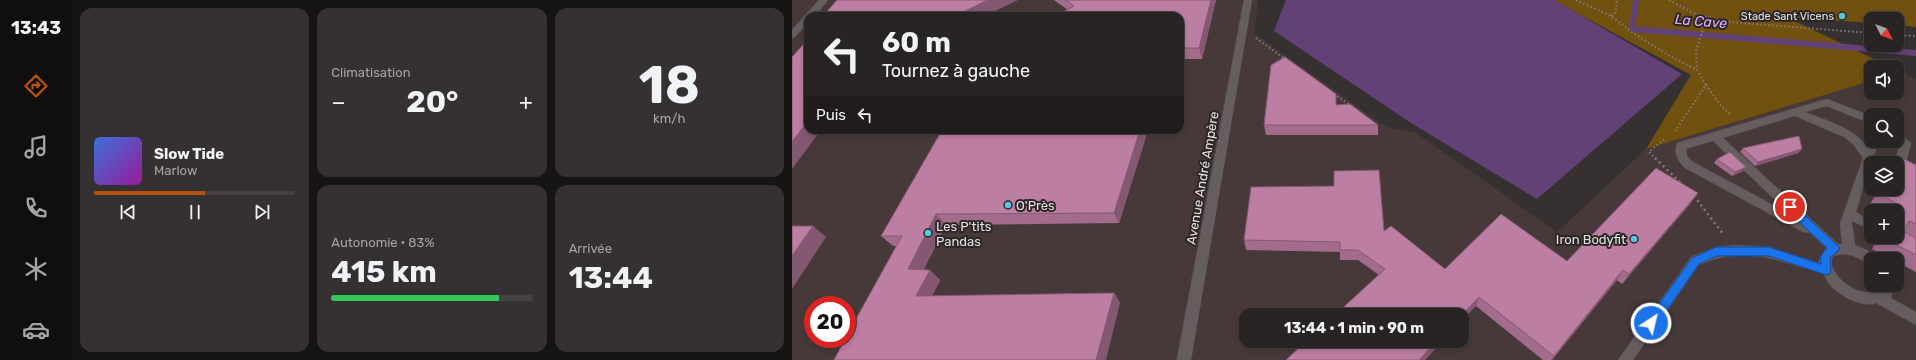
<!DOCTYPE html>
<html lang="fr">
<head>
<meta charset="utf-8">
<style>
  :root { --surface:#292424; --page:#353031; --text:#f1f3f6; --muted:#a5a4a6; --line:#454141; --accent:#b45309 }
  body { margin:0; font-family:Rubik,sans-serif; background:var(--page); color:var(--text); height:100vh; display:flex; flex-direction:column; font-size:15px; white-space:nowrap }
  * { box-sizing:border-box; margin:0 }
  p { font-size:13px; color:var(--muted) }
  .icon { flex:none; width:22px; height:22px; fill:none; stroke:currentColor; stroke-width:2; stroke-linecap:round; stroke-linejoin:round }
  .map { position:relative; flex:1; overflow:hidden }
  .panel { display:flex; flex-direction:column; gap:8px; padding:8px; background:#171414; width:720px }
  .panel>* { flex:none }
  .banner { position:absolute; left:12px; top:12px; width:380px; height:122px; border-radius:12px; box-shadow:0 2px 6px #0003,0 0 0 1px var(--line); background:#292424; color:var(--text); overflow:hidden }
  .needle { width:26px; rotate:132deg }
  .buttons { position:absolute; left:1072px; top:12px; display:grid; gap:8px }
  .buttons a { display:grid; place-items:center; width:40px; height:40px; border-radius:8px; background:var(--surface); box-shadow:0 2px 6px #0003,0 0 0 1px var(--line); font-size:20px }
  .speed { position:absolute; left:12px; top:296px; display:flex; gap:8px; font-size:20px; font-weight:700; text-align:center }
  .speed>* { display:grid; place-content:center; width:52px; height:52px; border-radius:50%; background:var(--surface); box-shadow:0 2px 6px #0003,0 0 0 1px var(--line); line-height:1 }
  .speed .limit { border:6px solid #d22; background:#fff; color:#111 }
  .pin { position:absolute; display:grid; place-items:center; width:34px; height:34px; color:#fff; margin:-17px; border:2px solid #fff; border-radius:50%; box-shadow:0 1px 4px #0007 }
  .me { position:absolute; width:44px; margin:-22px; rotate:35deg; stroke-linejoin:round; filter:drop-shadow(0 0 3px #0008) }
  .turn { display:flex; align-items:center; gap:14px; height:84px; padding:0 12px; font-size:18px }
  .turn .icon { width:52px; height:52px; stroke-width:2.5 }
  .turn b { display:block; font-size:28px; line-height:34px }
  .then { display:flex; align-items:center; height:38px; padding:0 12px; background:#0003; gap:8px; font-size:15px }
  .big { font-size:30px; font-weight:700; line-height:1.1 }
  .panel .card { flex:1; display:flex; flex-direction:column; justify-content:center; gap:6px; min-width:0; padding:0 14px; border-radius:12px; background:var(--page) }
  .panel .dial { align-items:center; gap:0 }
  .dial b { font-size:52px; line-height:1 }
  .song { display:flex; align-items:center; gap:12px }
  .cover { width:48px; height:48px; border-radius:6px; background:linear-gradient(135deg,hsl(220 70% 55%),hsl(300 70% 35%)) }
  .played { height:4px; border-radius:2px; background:linear-gradient(90deg,var(--accent) 55%,var(--line) 55%) }
  .keys { display:flex; justify-content:space-around; direction:ltr }
  .heat { display:flex; justify-content:space-between; align-items:center; font-size:22px; direction:ltr }
  .charge { height:6px; border-radius:3px; background:linear-gradient(90deg,#34c759 83%,var(--line) 0) }
  .panel .tiles { flex:1; display:grid; gap:8px; grid-template-columns:repeat(3,1fr) }
  .card:first-child { grid-row:span 2 }
  .trip { position:absolute; left:447px; top:308px; width:230px; height:40px; border-radius:12px; background:var(--surface); box-shadow:0 2px 6px #0003,0 0 0 1px var(--line); font-weight:700; line-height:40px; text-align:center }
  main { display:flex; flex:1; min-height:0 }
  .tab-bar { display:flex; flex-direction:column; width:72px; justify-content:space-around; align-items:center; background:#100e0e; color:var(--muted) }
  .tab-bar .icon { width:28px; height:28px }
  .tab-bar .on { color:var(--accent) }
  .tab-bar b { font-size:18px; color:var(--text) }
  .map>svg:first-child { display:block }
</style>
</head>
<body>
<main>
<nav class="tab-bar">
<b>13:43</b>
<svg class="icon on" aria-label="directions" viewBox="0 0 24 24"><path d="M12 3l9 9-9 9-9-9zM9 14v-3h6M13 9l2 2-2 2"/></svg>
<svg class="icon" aria-label="music" viewBox="0 0 24 24"><path d="M9 18V5l10-2v13"/><circle cx="6" cy="18" r="3"/><circle cx="16" cy="16" r="3"/></svg>
<svg class="icon" aria-label="phone" viewBox="0 0 24 24"><path d="M5 4h4l2 5-3 2q2 4 5 5l2-3 5 2v4C11 20 4 13 5 4z"/></svg>
<svg class="icon" aria-label="climate" viewBox="0 0 24 24"><path d="M12 3v18M4 7l16 10M4 17L20 7"/></svg>
<svg class="icon" aria-label="car" viewBox="0 0 24 24"><path d="M5 17H2v-5l4-1 3-4h7l3 4 3 1v5h-3M9 17h6M6 11h13"/><circle cx="7" cy="17" r="2"/><circle cx="17" cy="17" r="2"/></svg>
</nav>
<section class="panel">
<div class="tiles">
<div class="card">
<div class="song"><i class="cover"></i><div><b>Slow Tide</b><p>Marlow</p></div></div>
<div class="played"></div>
<div class="keys"><svg class="icon" aria-label="previous" viewBox="0 0 24 24"><path d="M18 5L8 12l10 7zM5 5v14"/></svg><svg class="icon" aria-label="pause" viewBox="0 0 24 24"><path d="M8 5v14M16 5v14"/></svg><svg class="icon" aria-label="next" viewBox="0 0 24 24"><path d="M6 5l10 7-10 7zM19 5v14"/></svg></div>
</div>
<div class="card"><p>Climatisation</p>
<div class="heat"><a>−</a><b class="big">20°</b><a>+</a></div>
</div>
<div class="card dial"><b>18</b><p>km/h</p></div>
<div class="card"><p>Autonomie · 83%</p><b class="big">415 km</b><div class="charge"></div></div>
<div class="card"><p>Arrivée</p><b class="big">13:44</b></div>
</div>
</section>
<div class="map">
<svg width="1124" height="360" viewBox="0 0 1124 360">
  <rect width="100%" height="100%" fill="#373030"/>
  <!-- built -->
  <path fill="#47393a" fill-rule="evenodd" d="M0 0H466L462 33 594 127 623 132 765 232 854 149 1079 81V93H1105V73L1109 72 1124 79V360H0ZM16 16H388V130H16ZM1079 115H1105V141H1079ZM1079 163H1105V189H1079ZM1079 211H1105V237H1079ZM1079 259H1105V285H1079ZM21 305H55V339H21ZM454 315H670V341H454Z"/>
  <!-- green -->
  <path fill="#705110" d="M761 0H1124V27L1105 25V19H1079V23L994 17 1099 67H1079V81L854 149 899 75Z"/>
  <!-- water -->
  <path fill="#624276" d="M494 0H762L890 74 745 199 619 123 482 31Z"/>
  <g fill="none" stroke-linecap="round" stroke-linejoin="round">
    <!-- stream -->
    <path stroke="#624276" stroke-width="6" d="M844 0 840 29 1124 53"/>
    <!-- service casing -->
    <g stroke="#514c4c" stroke-width="1">
      <path id="service" d="M1035 99 1079 116V124L1035 106 1013 112C1035 121 1061 127 1075 147L1078 138 1079 141H1087L1074 180H1079V188H1071L1064 212 1079 220V230L1060 221V223L1063 245 1081 253 1086 259H1079V264C1063 258 1059 251 1041 256 1034 270 1055 287 1067 291 1075 293 1082 292 1089 290L1091 285H1103L1099 298 1124 312V325L1084 303C1069 308 1048 296 1038 285 1035 282 1034 277 1031 274 1026 270 1014 269 1008 267 971 255 944 249 907 265L841 360H826L899 257 924 247 943 245 977 247 1027 263V260L1034 248 1018 233 1011 232 893 168C886 161 881 153 885 143ZM1003 116 1052 137 1061 144 1071 158 1048 223 1050 244H1046L931 138ZM921 141 998 214 901 162 895 156 894 149Z
        M1105 132 1119 143 1115 159 1109 170 1105 171V163H1102L1108 144 1104 141Z"/>
    </g>
    <!-- minor casing -->
    <g stroke="#514c4c" stroke-width="1">
      <path id="minor" d="M27 0H36L23 16H16V23L3 37 0 38V30Z
        M452 0H460L399 360H385Z"/>
    </g>
    <!-- path-far1 -->
    <path stroke="#817b7b" stroke-width="2" stroke-dasharray="1.5 2.5" stroke-linecap="butt" d="M784 0 819 16 840 32 876 55 905 70 914 85 883 131
      M877 0 901 13 936 22 1079 33
      M902 13 911 29 904 51 905 70
      M819 16 824 12 825 0
      M1105 35 1124 36
      M464 38 493 59
      M914 85 929 106 939 115
      M542 94 558 105
      M864 159 857 152 874 138"/>
    <!-- path -->
    <path stroke="#817b7b" stroke-width="2.5" stroke-dasharray="2 3.5" stroke-linecap="butt" d="M863 158 890 184
      M902 196 932 235"/>
    <!-- service -->
    <use href="#service" fill="#665e5e" fill-rule="evenodd"/>
    <!-- minor -->
    <use href="#minor" fill="#665e5e" fill-rule="evenodd"/>
  </g>
  <!-- wall -->
  <path fill="#a36c8c" d="M262 0H424L410 59H388V16L276 10Z
    M544 104 586 125V135H474L472 125Z
    M356 130 327 223 154 225 132 269 148 280 140 296 322 293 328 303 42 360 104 246H101L89 236Z
    M951 148 1010 149 1006 153 963 166 948 152Z
    M1110 158 1124 165V272L1105 262V259H1100L1080 249 1086 237H1105V211H1087L1077 206 1087 189H1105V163Z
    M925 159 951 171 940 176 922 163Z
    M906 193 898 204 830 284 825 280 760 360H751L684 306 587 275 566 260H548V252L454 250 452 240 592 231 653 269 775 261Z"/>
  <!-- shaded-wall -->
  <path fill="#845872" d="M196 0H226L193 16H163Z
    M419 0H424L410 59 407 48Z
    M16 121V130H29L0 169V142Z
    M348 130H356L327 223 322 213Z
    M1010 149 1006 153 963 166 966 162Z
    M954 167 951 171 940 176 943 172Z
    M906 193 898 204 830 284 837 274Z
    M144 214 154 225 127 279 116 269Z
    M21 226 34 237 0 289V256Z
    M138 270 148 280 135 306 124 296Z
    M831 270 825 280 760 360H759Z
    M322 293 328 303 314 360H304Z
    M687 297 684 306 670 321V315Z
    M645 341H651L633 360H627Z"/>
  <!-- building -->
  <path fill="#bd7ea3" stroke="#845872" d="M45 0H196L163 16H31Z
    M274 0H419L407 48H388V16H263L282 6Z
    M16 39V121L0 142V57Z
    M493 57 544 94V105L558 104 586 125H472L479 65Z
    M150 130H348L322 213 144 214 116 269 138 270 124 296 322 293 304 360H42L53 339H55V335L110 236H89Z
    M1007 136 1010 149 966 162 951 148Z
    M938 152 954 167 943 172 925 159Z
    M1110 158 1124 165V224L1118 221 1116 222V225L1107 227 1110 231 1124 238V255L1093 239V237H1105V214L1109 206 1089 195 1092 189H1105V167Z
    M864 168 906 193 837 274 831 270 762 356 687 297 670 315H543L593 269 566 250H548V242L452 240 459 187 542 186V171L587 170 592 231 599 226 653 269 709 214 775 261Z
    M0 226H21L0 256Z
    M514 341H645L627 360H494Z"/>
  <!-- route -->
  <path fill="#1a73e8" stroke="#114b97" d="M998 203 1001 204 1046 246 1048 249 1038 258 1039 270 1038 274 1034 275 977 256H925L907 264 863 327 859 328 856 327 854 323 856 319 900 258 924 247H977L1029 264 1028 257 1035 248 994 210 993 207Z"/>
  <!-- markers -->
  <g fill="#56c9e1" stroke="#2d2626" stroke-width="1.5">
    <circle cx="1050" cy="16" r="4"/>
    <circle cx="216" cy="205" r="4"/>
    <circle cx="136" cy="233" r="4"/>
    <circle cx="842" cy="239" r="4"/>
  </g>
  <g text-anchor="middle" stroke-width="4" stroke-linejoin="round" paint-order="stroke">
    <!-- far-poi labels -->
    <g font-size="11" fill="#e3dfdf" stroke="#2d2626" text-anchor="end">
      <text x="1042" y="20">Stade Sant Vicens</text>
    </g>
    <!-- street labels -->
    <g font-size="13" fill="#e3dfdf" stroke="#2d2626">
      <text transform="translate(410 178) rotate(-80)" y="5">Avenue André Ampère</text>
    </g>
    <!-- poi labels -->
    <g font-size="13" fill="#e3dfdf" stroke="#2d2626" text-anchor="start">
      <text x="224" y="210">O'Près</text>
      <text x="144" y="231">Les P'tits<tspan x="144" dy="15">Pandas</tspan></text>
      <text x="834" y="244" text-anchor="end">Iron Bodyfit</text>
    </g>
    <!-- water labels -->
    <g font-size="14" font-style="italic" fill="#dfaeff" stroke="#2d2626">
      <text transform="translate(909 21) rotate(5)" y="5">La Cave</text>
    </g>
  </g>
</svg>
<div class="buttons">
<a><svg class="needle" viewBox="-14 -14 28 28"><path d="M0-13l5 13h-10z" fill="#e53935"/><path d="M0 13l5-13h-10z" fill="#a5a4a6"/></svg></a>
<a><svg class="icon" aria-label="sound" viewBox="0 0 24 24"><path d="M4 9h4l5-4v14l-5-4H4zM17 9q2 3 0 6"/></svg></a>
<a><svg class="icon" aria-label="search" viewBox="0 0 24 24"><circle cx="10" cy="10" r="6"/><path d="M15 15l6 6"/></svg></a>
<a><svg class="icon" aria-label="layers" viewBox="0 0 24 24"><path d="M12 4l9 5-9 5-9-5zM3 14l9 5 9-5"/></svg></a>
<a>+</a>
<a>−</a>
</div>
<div class="speed"><div class="limit">20</div></div>
<div class="pin" style="left:998px;top:207px;background:#d93025"><svg class="icon" aria-label="arrive" viewBox="0 0 24 24"><path d="M6 21V4h12l-3 4 3 4H6"/></svg></div>
<svg class="me" style="left:859px;top:323px" viewBox="-20 -20 40 40"><circle r="17" fill="#1a73e8" stroke="#fff" stroke-width="3"/><path d="M0-11L8 9 0 5-8 9z" fill="#fff"/></svg>
<div class="trip">13:44 · 1 min · 90 m</div>
<div class="banner">
<div class="turn"><svg class="icon" aria-label="left" viewBox="0 0 24 24"><path d="M17 20v-9H6M10 6l-5 5 5 5"/></svg><div><b>60 m</b>Tournez à gauche</div></div>
<div class="then">Puis<svg class="icon" aria-label="left" viewBox="0 0 24 24"><path d="M17 20v-9H6M10 6l-5 5 5 5"/></svg></div>
</div>
</div>
</main>
</body>
</html>
